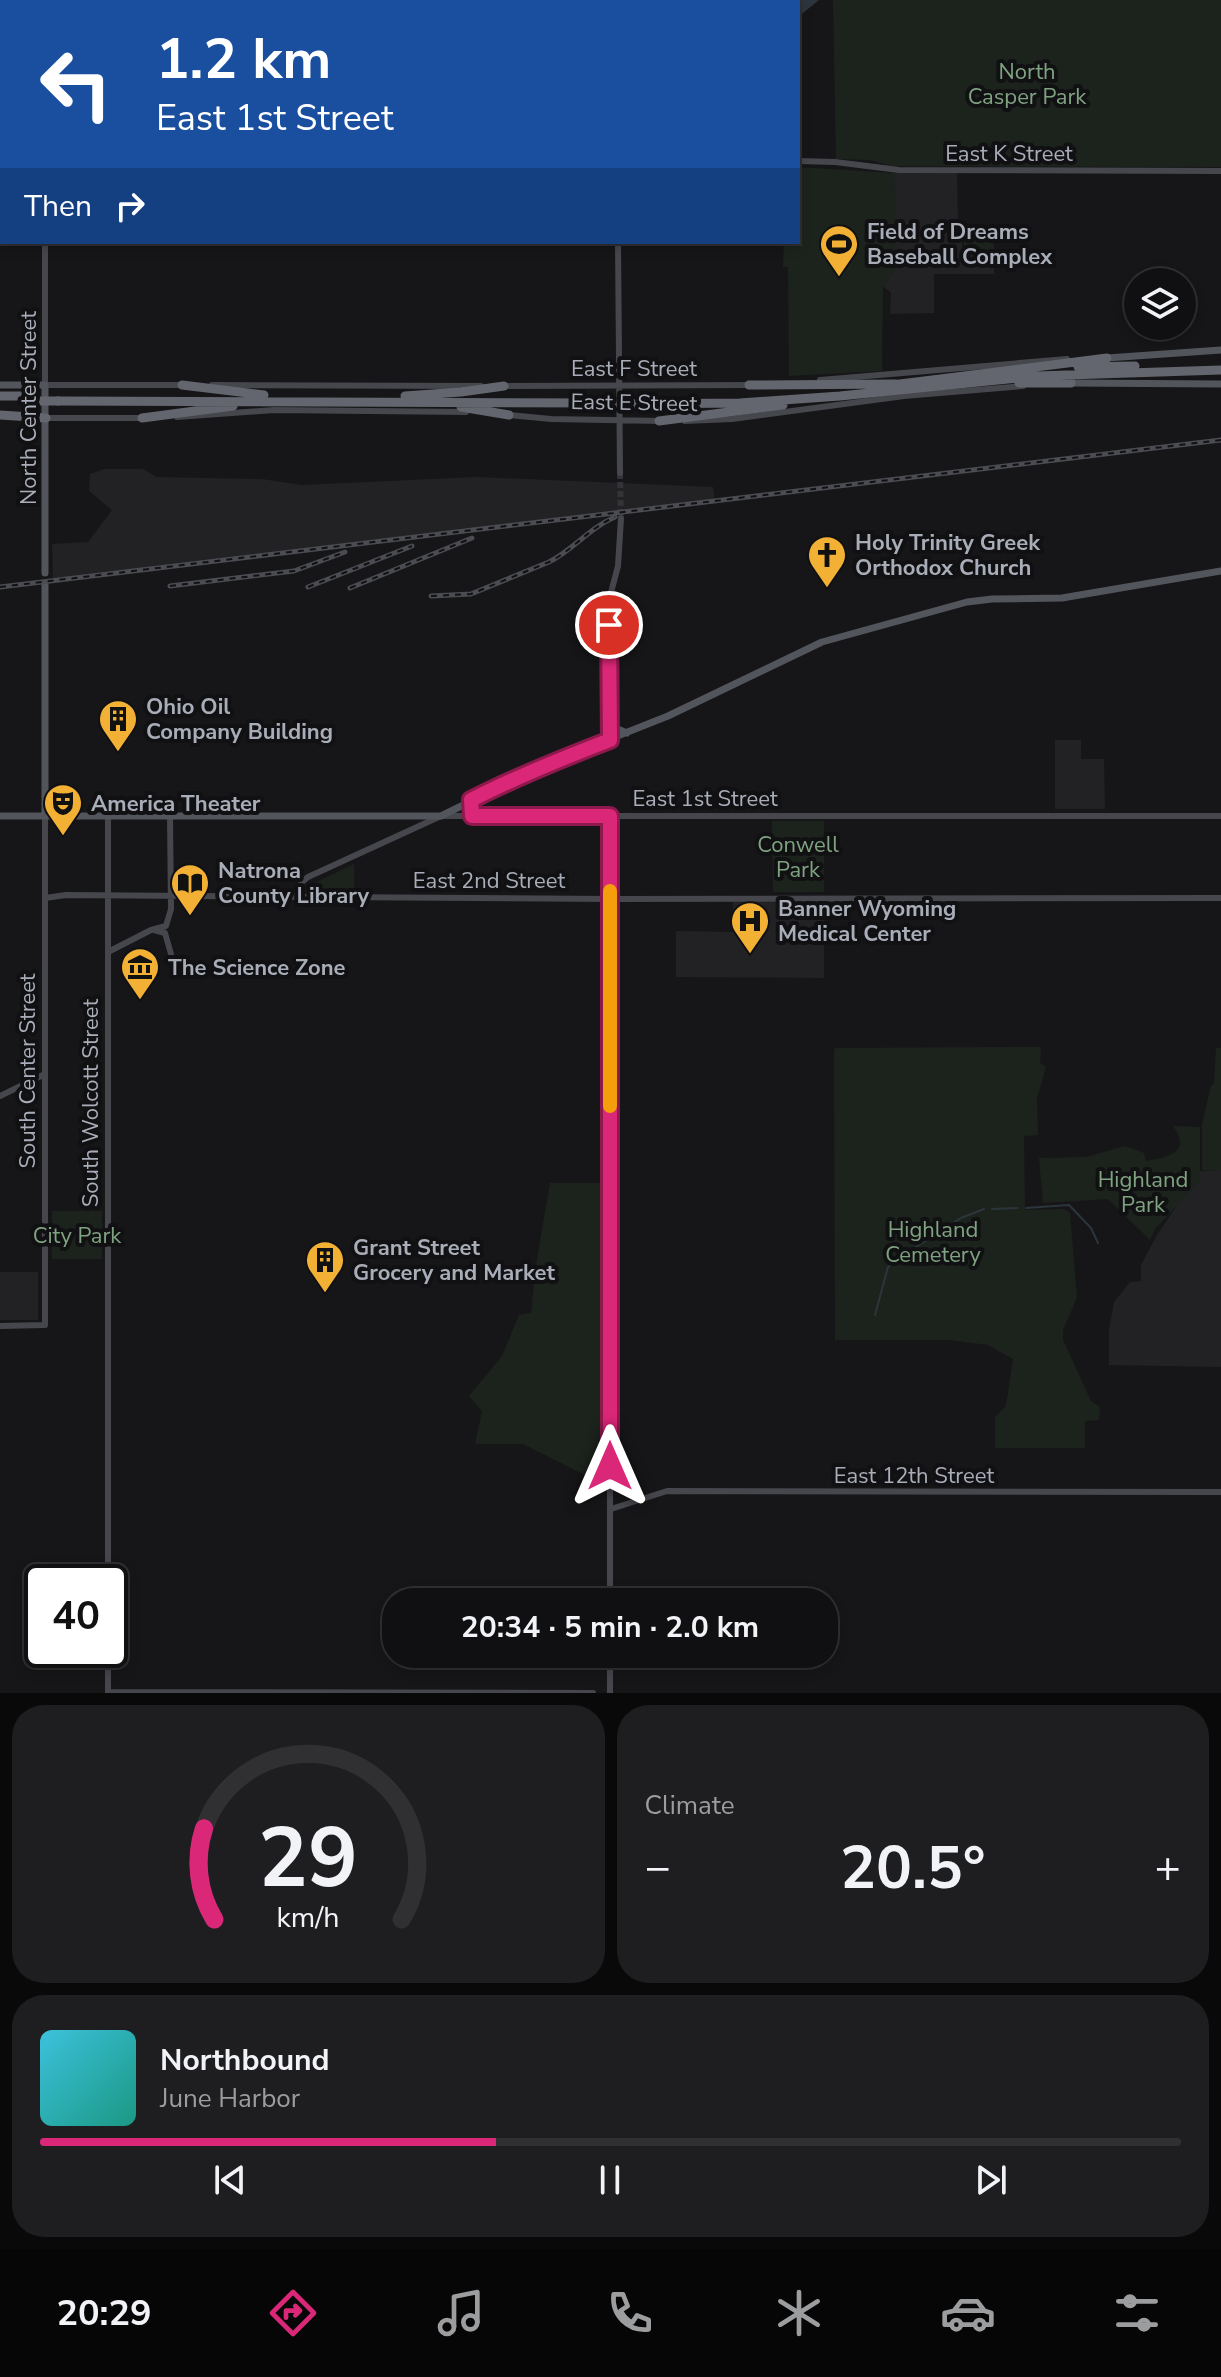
<!DOCTYPE html>
<html lang="en">
<head>
<meta charset="utf-8">
<style>
  :root { --surface:#101012; --page:#1e1e20; --text:#f1f3f6; --muted:#9c9d9f; --line:#303032; --accent:#db2777 }
  body { margin:0; font-family:"Nunito Sans",sans-serif; background:var(--page); color:var(--text); height:100vh; display:flex; flex-direction:column; font-size:30px; white-space:nowrap }
  * { box-sizing:border-box; margin:0 }
  p { font-size:26px; color:var(--muted) }
  .icon { flex:none; width:44px; height:44px; fill:none; stroke:currentColor; stroke-width:2; stroke-linecap:round; stroke-linejoin:round }
  .map { position:relative; height:1693px; overflow:hidden }
  .side { display:flex; flex-direction:column; gap:12px; padding:12px; background:#09090a; flex:1 }
  .side>* { flex:none }
  .guide { position:absolute; left:0px; top:0px; width:800px; height:244px; box-shadow:0 4px 12px #0003,0 0 0 2px var(--line); background:#1a4fa0; color:#fff; overflow:hidden }
  .tools { position:absolute; left:1124px; top:268px; display:grid; gap:16px }
  .tools a { display:grid; place-items:center; width:72px; height:72px; border-radius:50%; background:var(--surface); box-shadow:0 4px 12px #0003,0 0 0 2px var(--line); font-size:40px }
  .speed { position:absolute; left:24px; top:1564px; display:flex; gap:16px; font-size:40px; font-weight:700; text-align:center }
  .speed>* { display:grid; place-content:center; width:104px; height:104px; border-radius:50%; background:var(--surface); box-shadow:0 4px 12px #0003,0 0 0 2px var(--line); line-height:1 }
  .speed .limit { border:4px solid #111; border-radius:12px; background:#fff; color:#111 }
  .pin { position:absolute; display:grid; place-items:center; width:68px; height:68px; color:#fff; margin:-34px; border:4px solid #fff; border-radius:50%; box-shadow:0 2px 8px #0007 }
  .me { position:absolute; width:88px; margin:-44px; rotate:0deg; stroke-linejoin:round; filter:drop-shadow(0 0 6px #0008) }
  .turn { display:flex; align-items:center; gap:28px; height:168px; padding:0 24px; font-size:36px }
  .turn .icon { width:104px; height:104px; stroke-width:2.5 }
  .turn b { display:block; font-size:56px; line-height:68px }
  .then { display:flex; align-items:center; height:76px; padding:0 24px; background:#0003; gap:16px; font-size:30px }
  .big { font-size:60px; font-weight:700; line-height:1.1 }
  .side .widget { flex:1; display:flex; flex-direction:column; justify-content:center; gap:12px; min-width:0; padding:0 28px; border-radius:32px; background:var(--page) }
  .side .dial { align-items:center; gap:0 }
  .dial svg { height:208px; overflow:visible; fill:none; stroke:var(--line); stroke-width:7; stroke-linecap:round; text-anchor:middle }
  .dial text { fill:var(--text); stroke:none }
  .song { display:flex; align-items:center; gap:24px }
  .cover { width:96px; height:96px; border-radius:12px; background:linear-gradient(135deg,hsl(190 70% 55%),hsl(170 70% 35%)) }
  .played { height:8px; border-radius:4px; background:linear-gradient(90deg,var(--accent) 40%,var(--line) 40%) }
  .keys { display:flex; justify-content:space-around; direction:ltr }
  .heat { display:flex; justify-content:space-between; align-items:center; font-size:44px; direction:ltr }
  .side .tiles { flex:1; display:grid; gap:12px; grid-template-columns:1fr 1fr }
  .widget:last-child { grid-column:span 2 }
  .trip { position:absolute; left:382px; top:1588px; width:456px; height:80px; border-radius:32px; background:var(--surface); box-shadow:0 4px 12px #0003,0 0 0 2px var(--line); font-weight:700; line-height:80px; text-align:center }
  .tabs { display:flex; height:128px; justify-content:space-around; align-items:center; background:#060607; color:var(--muted) }
  .tabs .icon { width:56px; height:56px }
  .tabs .current { color:var(--accent) }
  .tabs b { font-size:36px; color:var(--text) }
  .map>svg:first-child { display:block }
</style>
</head>
<body>
<div class="map">
<svg width="1221" height="1693" viewBox="0 0 1221 1693">
  <rect width="100%" height="100%" fill="#161618"/>
  <!-- built -->
  <path fill="#222225" d="M894 173H957L958 226H962V248H979L985 255H994V274H934V313L890 314 891 293 883 286 895 269Z
    M104 469H143L157 477 262 479 302 485 476 477 713 487 715 503 53 582 52 544 88 542 112 510 89 491 90 474Z
    M1055 740H1081V759H1104L1105 809H1055Z
    M824 901V978L676 977V931L733 932V902Z
    M1221 1170V1367L1109 1365V1330L1114 1302 1130 1282 1141 1281V1265L1157 1235 1200 1171Z
    M0 1272H38V1320H0Z"/>
  <!-- green -->
  <path fill="#1c231d" d="M833 0H1221V167L891 166 870 160 836 159Z
    M798 167 894 173 895 269 883 287 882 371 789 376 788 267H783L784 242H798Z
    M964 227H993L994 254H986L979 247H964Z
    M772 821H824V892H773Z
    M354 864V890L351 893 306 891 315 883Z
    M1041 1047 1040 1063 1046 1067 1037 1098 1038 1135 1024 1136 1025 1210 1064 1209 1070 1213 1077 1297 1063 1330V1340L1091 1401 1100 1407 1099 1420 1085 1421V1448H995V1417L1006 1406 1013 1359 988 1345 950 1340H835L834 1052 835 1048Z
    M1216 1048H1221V1170H1202V1125L1211 1085 1214 1084Z
    M1173 1126 1200 1127V1181L1155 1229 1150 1240 1108 1199 1043 1203 1039 1158 1086 1157 1125 1146 1144 1153 1146 1161C1166 1158 1193 1153 1173 1126Z
    M550 1183H610L607 1486 523 1444H475L482 1411 469 1396 502 1356 519 1315 531 1313 536 1265Z
    M52 1211H102V1259H52Z"/>
  <!-- water -->
  <path fill="#2c353c" d="M767 0H819L798 17V2H764Z"/>
  <g fill="none" stroke-linecap="round" stroke-linejoin="round">
    <!-- stream -->
    <path stroke="#2c353c" stroke-width="2" d="M1026 1208 1069 1205 1091 1228 1098 1243
      M992 1209 1017 1208
      M907 1253 961 1218 984 1209
      M875 1315 888 1267 901 1258"/>
    <!-- secondary-tunnel -->
    <path stroke="#333438" stroke-width="6" stroke-dasharray="6 3" stroke-linecap="butt" d="M620 473 621 518"/>
    <!-- secondary -->
    <path stroke="#45474d" stroke-width="6" d="M798 161 835 162 899 170 1221 171
      M45 242V385H185
      M618 242 620 473
      M820 380 1067 359
      M212 385 481 386
      M504 386 753 385
      M509 415 551 419 662 421
      M177 417 274 410 466 412
      M46 418H142
      M685 421 732 419 904 396 1023 386
      M610 740 609 600 618 566 621 518
      M108 816V1582
      M610 816V1602
      M295 897 302 882 308 877 441 816H1221
      M45 898 66 895 610 899 1221 898
      M154 930 165 933 171 954
      M108 952 151 930 166 926 171 909 170 816
      M0 1096 45 1074
      M0 1326 45 1325V816
      M611 1509 667 1491 1221 1492
      M108 1650V1693
      M108 1692 593 1693
      M610 1693V1654"/>
    <!-- primary -->
    <path stroke="#53555c" stroke-width="7" d="M1107 358 1221 350
      M1071 383 1221 384
      M0 385H45V573
      M610 718 615 728 627 733
      M471 800 472 816
      M0 816H441L547 764 668 716 822 642 967 602 992 599 1062 598 1221 571
      M45 816V585"/>
    <!-- highway -->
    <path stroke="#63666e" stroke-width="9" d="M1078 367 1135 366
      M1019 383H1071
      M182 385 264 395
      M749 385 896 384
      M892 385 1107 358
      M0 396H31
      M405 396 461 392 504 386
      M58 401 605 403
      M632 404 740 403 840 396 1037 376 1221 370
      M461 407 509 415
      M0 415 46 418
      M142 418 233 406
      M659 421 783 405"/>
    <!-- rail casing -->
    <g stroke="#4a4c52" stroke-width="5">
      <path id="rail" d="M170 586 294 571 345 552
        M0 587 1221 440
        M308 587 412 546
        M350 588 472 538
        M431 596 471 594 549 562C573 550 589 528 615 517"/>
    </g>
    <!-- rail -->
    <use href="#rail" stroke="#111113" stroke-width="2" stroke-dasharray="6" stroke-linecap="butt"/>
    <!-- highway-bridge -->
    <path stroke="#63666e" stroke-width="9" d="M31 401H58
      M605 403 632 404"/>
  </g>
  <g fill="none" stroke-linecap="round" stroke-linejoin="round">
    <!-- route casing -->
    <g stroke="#8e194d" stroke-width="20">
      <path id="route" d="M609 625 610 740C563 758 516 777 471 800L472 816H610V1466"/>
    </g>
    <!-- route -->
    <use href="#route" stroke="#db2777" stroke-width="14"/>
    <!-- slow -->
    <path stroke="#f59e0b" stroke-width="14" d="M610 891V1106"/>
  </g>
  <!-- icons -->
  <defs>
    <g id="stadium-pin" transform="scale(2)"><path d="M0 17L-7.5 6A9.5 9.5 0 1 1 7.5 6Z" fill="#f2b134" stroke="#111113"/><path d="M0-5a6.5 5 0 1 0 0 10a6.5 5 0 1 0 0-10ZM-3.5-1.8h7v3.6h-7Z" fill="#111"/></g>
    <g id="church-pin" transform="scale(2)"><path d="M0 17L-7.5 6A9.5 9.5 0 1 1 7.5 6Z" fill="#f2b134" stroke="#111113"/><path d="M-1.2-6h2.4v3.5h3.3v2.4h-3.3V6h-2.4V-.1h-3.3v-2.4h3.3Z" fill="#111"/></g>
    <g id="building-pin" transform="scale(2)"><path d="M0 17L-7.5 6A9.5 9.5 0 1 1 7.5 6Z" fill="#f2b134" stroke="#111113"/><path d="M-4-6H4V6H1V3H-1V6H-4ZM-2.5-4.3h1.7v1.8h-1.7ZM.8-4.3h1.7v1.8H.8ZM-2.5-1h1.7V.8h-1.7ZM.8-1h1.7V.8H.8Z" fill="#111"/></g>
    <g id="theatre-pin" transform="scale(2)"><path d="M0 17L-7.5 6A9.5 9.5 0 1 1 7.5 6Z" fill="#f2b134" stroke="#111113"/><path d="M-5-5.5Q0-4 5-5.5V0Q5 5 0 6Q-5 5-5 0ZM-3.3-2.5H-1v1.5H-3.3ZM1-2.5H3.3v1.5H1ZM-2.8 1Q0 5.5 2.8 1Z" fill="#111"/></g>
    <g id="library-pin" transform="scale(2)"><path d="M0 17L-7.5 6A9.5 9.5 0 1 1 7.5 6Z" fill="#f2b134" stroke="#111113"/><path d="M-6-4Q-3-5.5-.7-3.5V5Q-3 3-6 4ZM6-4Q3-5.5 .7-3.5V5Q3 3 6 4Z" fill="#111"/></g>
    <g id="hospital-pin" transform="scale(2)"><path d="M0 17L-7.5 6A9.5 9.5 0 1 1 7.5 6Z" fill="#f2b134" stroke="#111113"/><path d="M-5-5h3v3.5h4V-5h3V5h-3V1.5h-4V5h-3Z" fill="#111"/></g>
    <g id="museum-pin" transform="scale(2)"><path d="M0 17L-7.5 6A9.5 9.5 0 1 1 7.5 6Z" fill="#f2b134" stroke="#111113"/><path d="M0-6L6-3V-2H-6V-3ZM-5-1h2V3h-2ZM-1-1h2V3h-2ZM3-1h2V3H3ZM-6 4H6V6H-6Z" fill="#111"/></g>
  </defs>
  <g fill-rule="evenodd">
    <use href="#stadium-pin" x="839" y="244"/>
    <use href="#church-pin" x="827" y="555"/>
    <use href="#building-pin" x="118" y="719"/>
    <use href="#theatre-pin" x="63" y="803"/>
    <use href="#library-pin" x="190" y="883"/>
    <use href="#hospital-pin" x="750" y="921"/>
    <use href="#museum-pin" x="140" y="967"/>
    <use href="#building-pin" x="325" y="1260"/>
  </g>
  <g text-anchor="middle" stroke-width="8" stroke-linejoin="round" paint-order="stroke">
    <!-- park labels -->
    <g font-size="22" fill="#7fa381" stroke="#111113">
      <text x="1027" y="79">North<tspan x="1027" dy="25">Casper Park</tspan></text>
      <text x="798" y="852">Conwell<tspan x="798" dy="25">Park</tspan></text>
      <text x="1143" y="1187">Highland<tspan x="1143" dy="25">Park</tspan></text>
      <text x="933" y="1237">Highland<tspan x="933" dy="25">Cemetery</tspan></text>
      <text x="77" y="1243">City Park</text>
    </g>
    <!-- street labels -->
    <g font-size="22" fill="#a8adb8" stroke="#111113">
      <text x="1009" y="161">East K Street</text>
      <text x="634" y="376">East F Street</text>
      <text transform="translate(634 402) rotate(1)" y="8">East E Street</text>
      <text transform="translate(28 408) rotate(-90)" y="8">North Center Street</text>
      <text x="705" y="806">East 1st Street</text>
      <text x="489" y="888">East 2nd Street</text>
      <text transform="translate(27 1071) rotate(-90)" y="8">South Center Street</text>
      <text transform="translate(90 1103) rotate(-90)" y="8">South Wolcott Street</text>
      <text x="914" y="1483">East 12th Street</text>
    </g>
    <!-- poi labels -->
    <g font-size="22" font-weight="bold" fill="#a8adb8" stroke="#111113" text-anchor="start">
      <text x="867" y="239">Field of Dreams<tspan x="867" dy="25">Baseball Complex</tspan></text>
      <text x="855" y="550">Holy Trinity Greek<tspan x="855" dy="25">Orthodox Church</tspan></text>
      <text x="146" y="714">Ohio Oil<tspan x="146" dy="25">Company Building</tspan></text>
      <text x="91" y="811">America Theater</text>
      <text x="218" y="878">Natrona<tspan x="218" dy="25">County Library</tspan></text>
      <text x="778" y="916">Banner Wyoming<tspan x="778" dy="25">Medical Center</tspan></text>
      <text x="168" y="975">The Science Zone</text>
      <text x="353" y="1255">Grant Street<tspan x="353" dy="25">Grocery and Market</tspan></text>
    </g>
  </g>
</svg>
<div class="tools">
<a><svg class="icon" aria-label="layers" viewBox="0 0 24 24"><path d="M12 4l9 5-9 5-9-5zM3 14l9 5 9-5"/></svg></a>
</div>
<div class="speed"><div class="limit">40</div></div>
<div class="pin" style="left:609px;top:625px;background:#d93025"><svg class="icon" aria-label="arrive" viewBox="0 0 24 24"><path d="M6 21V4h12l-3 4 3 4H6"/></svg></div>
<svg class="me" style="left:610px;top:1466px" viewBox="-20 -20 40 40"><path d="M0-17L14 15 0 8-14 15z" fill="#db2777" stroke="#fff" stroke-width="4"/></svg>
<div class="trip">20:34 · 5 min · 2.0 km</div>
<div class="guide">
<div class="turn"><svg class="icon" aria-label="left" viewBox="0 0 24 24"><path d="M17 20v-9H6M10 6l-5 5 5 5"/></svg><div><b>1.2 km</b>East 1st Street</div></div>
<div class="then">Then<svg class="icon" aria-label="right" viewBox="0 0 24 24"><path d="M7 20v-9h11M14 6l5 5-5 5"/></svg></div>
</div>
</div>
<section class="side">
<div class="tiles">
<div class="widget dial"><svg viewBox="0 0 100 80">
<path d="M14 69A42 42 0 1 1 86 69"/>
<path d="M14 69A42 42 0 0 1 10 34" stroke="#db2777"/>
<text x="50" y="56" font-size="32" font-weight="700">29</text>
<text x="50" y="72" font-size="11">km/h</text>
</svg></div>
<div class="widget"><p>Climate</p>
<div class="heat"><a>−</a><b class="big">20.5°</b><a>+</a></div>
</div>
<div class="widget">
<div class="song"><i class="cover"></i><div><b>Northbound</b><p>June Harbor</p></div></div>
<div class="played"></div>
<div class="keys"><svg class="icon" aria-label="previous" viewBox="0 0 24 24"><path d="M18 5L8 12l10 7zM5 5v14"/></svg><svg class="icon" aria-label="pause" viewBox="0 0 24 24"><path d="M8 5v14M16 5v14"/></svg><svg class="icon" aria-label="next" viewBox="0 0 24 24"><path d="M6 5l10 7-10 7zM19 5v14"/></svg></div>
</div>
</div>
</section>
<nav class="tabs">
<b>20:29</b>
<svg class="icon current" aria-label="directions" viewBox="0 0 24 24"><path d="M12 3l9 9-9 9-9-9zM9 14v-3h6M13 9l2 2-2 2"/></svg>
<svg class="icon" aria-label="music" viewBox="0 0 24 24"><path d="M9 18V5l10-2v13"/><circle cx="6" cy="18" r="3"/><circle cx="16" cy="16" r="3"/></svg>
<svg class="icon" aria-label="phone" viewBox="0 0 24 24"><path d="M5 4h4l2 5-3 2q2 4 5 5l2-3 5 2v4C11 20 4 13 5 4z"/></svg>
<svg class="icon" aria-label="climate" viewBox="0 0 24 24"><path d="M12 3v18M4 7l16 10M4 17L20 7"/></svg>
<svg class="icon" aria-label="car" viewBox="0 0 24 24"><path d="M5 17H2v-5l4-1 3-4h7l3 4 3 1v5h-3M9 17h6M6 11h13"/><circle cx="7" cy="17" r="2"/><circle cx="17" cy="17" r="2"/></svg>
<svg class="icon" aria-label="filters" viewBox="0 0 24 24"><path d="M4 7h16M4 17h16"/><circle cx="9" cy="7" r="2"/><circle cx="15" cy="17" r="2"/></svg>
</nav>
</body>
</html>
